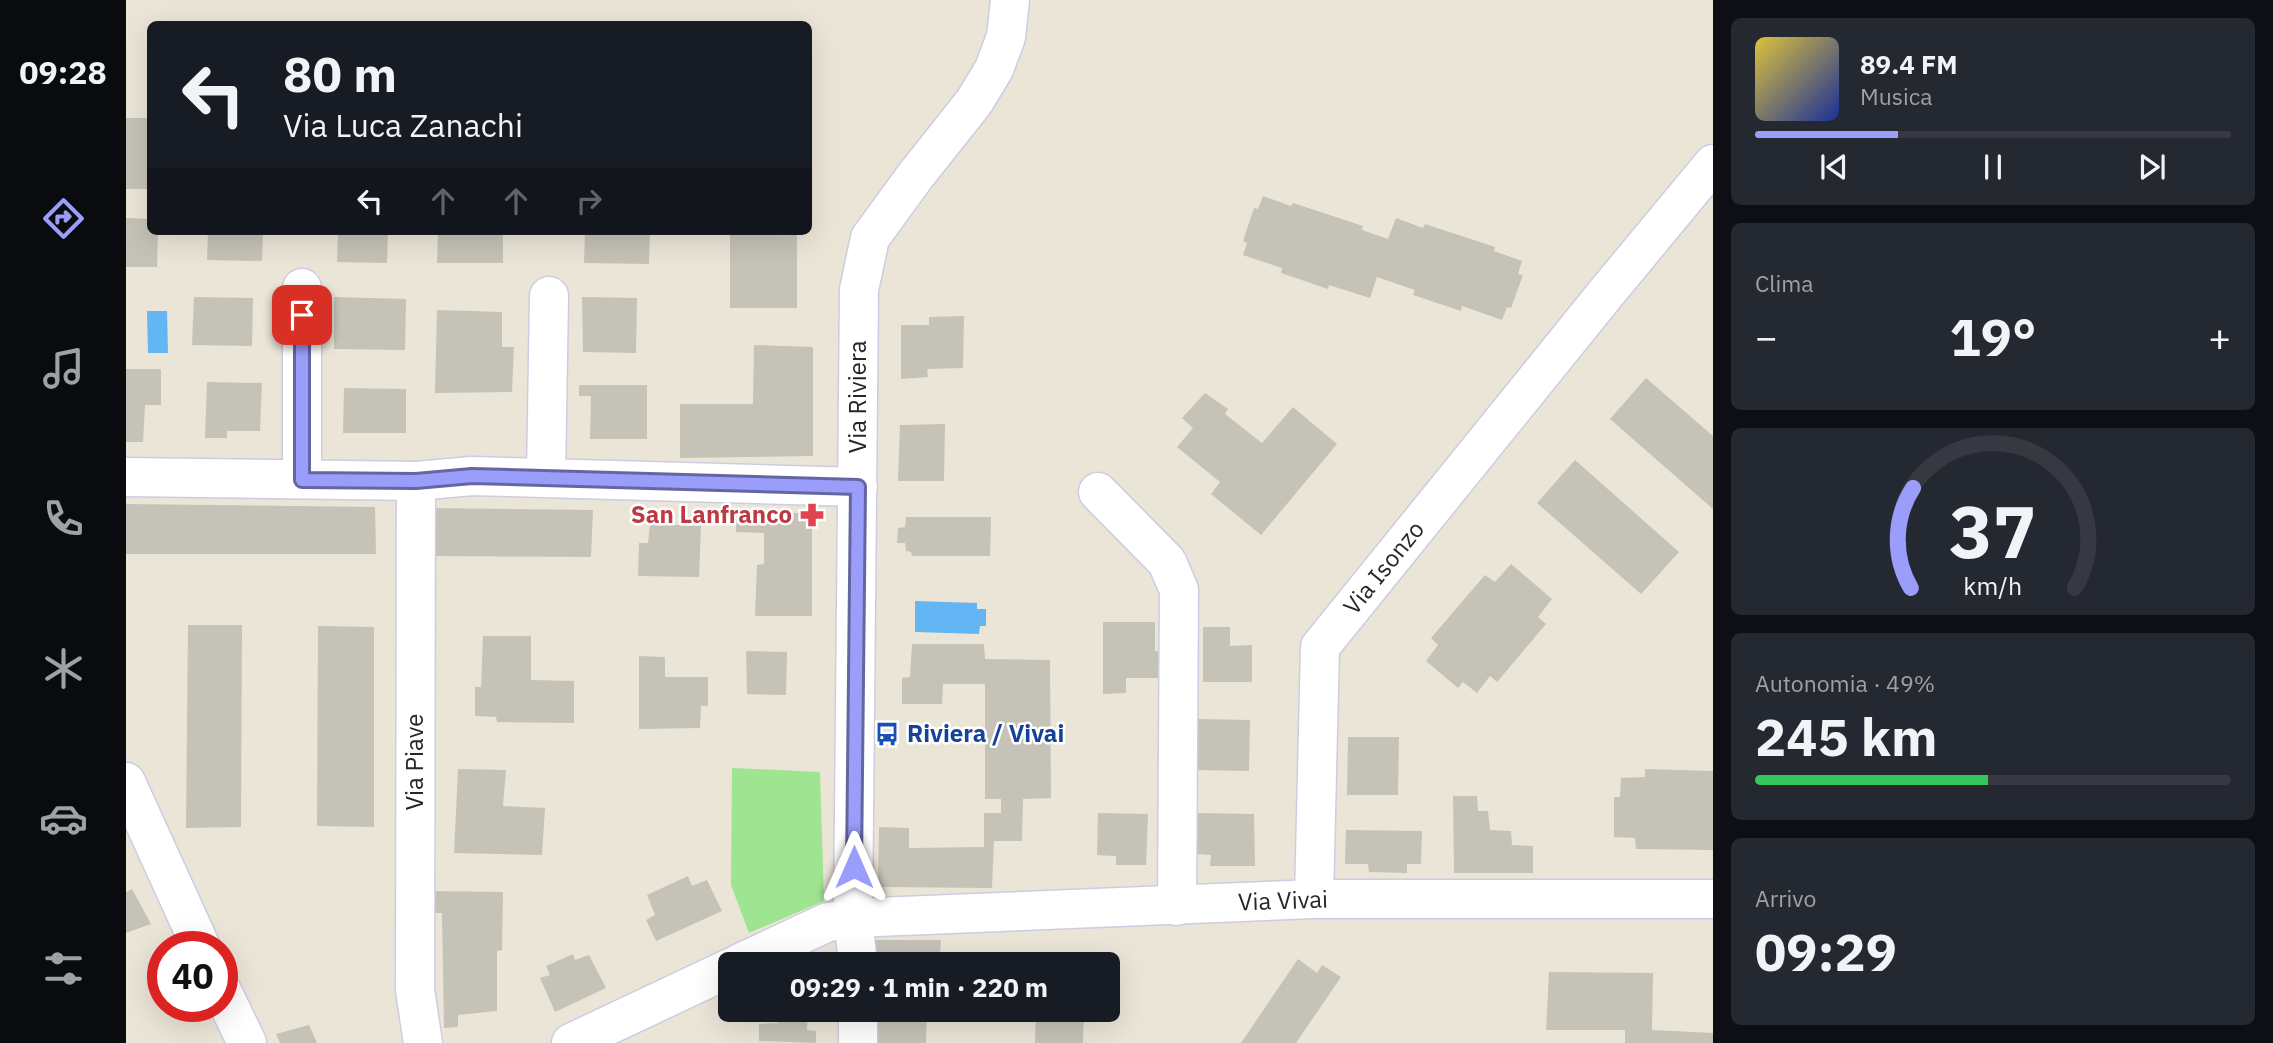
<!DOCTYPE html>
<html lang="it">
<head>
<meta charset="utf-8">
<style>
  :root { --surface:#171b24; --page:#242831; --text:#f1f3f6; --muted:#9ea1a6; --line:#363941; --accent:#9a9dfa }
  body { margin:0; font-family:"IBM Plex Sans",sans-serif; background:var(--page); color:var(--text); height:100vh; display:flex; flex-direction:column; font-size:26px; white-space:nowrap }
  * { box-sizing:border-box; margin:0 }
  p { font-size:23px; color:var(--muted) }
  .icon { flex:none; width:38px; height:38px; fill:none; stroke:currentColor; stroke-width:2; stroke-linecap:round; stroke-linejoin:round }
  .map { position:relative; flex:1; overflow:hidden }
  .panel { display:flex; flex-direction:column; gap:18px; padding:18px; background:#0d0f14; width:560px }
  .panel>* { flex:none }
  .top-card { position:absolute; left:21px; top:21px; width:665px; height:214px; border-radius:10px; box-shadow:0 7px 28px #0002; background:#171b24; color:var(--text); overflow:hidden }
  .speed { position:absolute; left:21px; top:931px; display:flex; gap:14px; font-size:35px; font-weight:700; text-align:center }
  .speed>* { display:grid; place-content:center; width:91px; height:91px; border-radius:50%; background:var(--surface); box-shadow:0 7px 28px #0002; line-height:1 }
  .speed .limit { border:10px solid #d22; background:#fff; color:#111 }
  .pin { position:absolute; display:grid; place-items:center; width:60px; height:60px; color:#fff; margin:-30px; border-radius:14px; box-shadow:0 4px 10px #0006 }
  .me { position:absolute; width:77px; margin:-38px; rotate:0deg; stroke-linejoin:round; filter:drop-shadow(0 0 5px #0008) }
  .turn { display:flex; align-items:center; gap:24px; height:147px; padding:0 21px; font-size:32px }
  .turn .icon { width:91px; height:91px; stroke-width:2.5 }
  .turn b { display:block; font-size:49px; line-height:60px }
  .lanes { display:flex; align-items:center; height:66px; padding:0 21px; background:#0003; justify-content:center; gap:35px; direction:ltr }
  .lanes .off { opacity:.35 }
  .big { font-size:52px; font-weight:700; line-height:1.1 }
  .panel .tile { flex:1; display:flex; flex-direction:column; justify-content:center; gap:10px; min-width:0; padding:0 24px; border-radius:10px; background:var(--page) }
  .panel .dial { align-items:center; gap:0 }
  .dial svg { height:182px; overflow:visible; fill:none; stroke:var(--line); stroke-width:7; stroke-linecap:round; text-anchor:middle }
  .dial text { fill:var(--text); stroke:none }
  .song { display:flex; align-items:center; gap:21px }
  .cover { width:84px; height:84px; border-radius:10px; background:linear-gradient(135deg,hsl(50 70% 55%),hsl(230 70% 35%)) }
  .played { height:7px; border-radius:4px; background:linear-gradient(90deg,var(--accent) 30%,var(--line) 30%) }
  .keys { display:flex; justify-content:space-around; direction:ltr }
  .heat { display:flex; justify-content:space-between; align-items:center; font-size:38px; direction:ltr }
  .charge { height:10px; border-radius:5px; background:linear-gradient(90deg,#34c759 49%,var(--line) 0) }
  .trip { position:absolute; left:592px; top:952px; width:402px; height:70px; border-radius:10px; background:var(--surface); box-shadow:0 7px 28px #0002; font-weight:700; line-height:70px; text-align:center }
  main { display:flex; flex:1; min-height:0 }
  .dock { display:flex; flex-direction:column; width:126px; justify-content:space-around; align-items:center; background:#090b0e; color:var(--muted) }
  .dock .icon { width:49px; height:49px }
  .dock .current { color:var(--accent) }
  .dock b { font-size:32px; color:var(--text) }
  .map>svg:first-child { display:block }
</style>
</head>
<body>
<main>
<nav class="dock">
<b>09:28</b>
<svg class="icon current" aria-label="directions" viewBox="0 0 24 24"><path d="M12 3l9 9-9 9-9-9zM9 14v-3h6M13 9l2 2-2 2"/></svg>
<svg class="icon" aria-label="music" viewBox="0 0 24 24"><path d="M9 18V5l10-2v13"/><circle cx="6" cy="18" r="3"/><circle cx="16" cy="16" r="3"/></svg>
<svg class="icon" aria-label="phone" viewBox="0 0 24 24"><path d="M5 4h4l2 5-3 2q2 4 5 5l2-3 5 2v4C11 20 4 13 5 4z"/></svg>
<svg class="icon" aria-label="climate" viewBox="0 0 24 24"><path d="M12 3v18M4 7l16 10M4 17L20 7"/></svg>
<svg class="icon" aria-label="car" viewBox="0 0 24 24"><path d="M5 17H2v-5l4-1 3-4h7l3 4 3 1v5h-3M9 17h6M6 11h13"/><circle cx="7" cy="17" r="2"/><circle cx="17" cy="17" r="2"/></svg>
<svg class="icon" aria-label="filters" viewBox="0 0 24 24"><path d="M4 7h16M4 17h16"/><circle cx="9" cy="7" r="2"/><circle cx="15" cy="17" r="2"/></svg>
</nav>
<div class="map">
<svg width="1587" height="1043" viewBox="0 0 1587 1043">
  <rect width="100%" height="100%" fill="#eae5d7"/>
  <!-- green -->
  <path fill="#9fe490" d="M606 768 694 772 698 901 623 933 605 885Z"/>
  <!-- water -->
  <path fill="#63b5f3" d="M21 311H41L42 353H22Z
    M789 601 851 603V609H860V626H854L853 634 789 632Z"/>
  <!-- building -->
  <path fill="#c5c2b7" d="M0 118H24V189H0Z
    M1137 196 1165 206 1167 203 1237 226 1236 230 1262 239 1270 218 1297 228 1299 224 1369 247 1368 251 1396 261 1392 274 1397 275 1385 308 1381 307 1376 320 1336 306 1335 311 1287 295 1289 290 1251 277 1244 298 1203 285 1202 289 1155 273 1156 268 1117 255 1121 243 1117 241 1128 208 1132 209Z
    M0 218 24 219V231H32L31 267H0Z
    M82 231H137L136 261 81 260Z
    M212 231H262L261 263 211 262Z
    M312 231H377V263H311Z
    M459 231H524L523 264 458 263Z
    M604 231H671V308H604Z
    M68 297 127 298 126 346 66 345Z
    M208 297 280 299 279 350 208 349Z
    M456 297 511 298 510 353 457 352Z
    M311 310 376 312V347H388L386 392 309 393Z
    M838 316 837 368 801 369 802 377 775 379V325H803V317Z
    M628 345 687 347V456L554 458V404H627Z
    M0 369H35V405H19L17 442H0Z
    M1520 378 1587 436V509L1484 419Z
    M81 382 136 383 134 431H101V438H79Z
    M453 385H521V439H464L465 396H453Z
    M218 388 280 389V433H217Z
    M1079 393 1102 409 1099 414 1136 443 1167 407 1211 444 1135 535 1085 494 1094 482 1051 447 1067 428 1056 418Z
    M819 424 818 481H772L774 425Z
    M1449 460 1553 552 1515 594 1411 503Z
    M0 504 249 507 250 554H0Z
    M305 508 467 510 465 557 304 556Z
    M610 513H686V616H629L631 565 638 564V533L610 532Z
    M780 517H865L864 556H786L785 552 780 551 779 543H771L772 528 779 527Z
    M524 524 575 526 573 577 512 576 513 543H522Z
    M1385 564 1426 599 1412 617 1420 624 1371 682 1364 676 1351 693 1337 682 1332 688 1300 661 1312 645 1305 638 1359 575 1369 582Z
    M977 622H1029V651L1037 652V678H1000V693L977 694Z
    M62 625H116L115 827 60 828Z
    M192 626 248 627V827L191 826Z
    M1077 627H1104V646L1126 645V682H1077Z
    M357 636H405V680L448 681V723L371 722 370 717 349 716V687H355Z
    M786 644H858L859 659 924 660 925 798 897 799 896 841H868L866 888 752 887 753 827 783 828V848L858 847V813H875V799H859V684H817L816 704H776V678L784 677Z
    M620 651 661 652 660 695 621 694Z
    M513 656 539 657V677H582V706H575L574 728 513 729Z
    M1071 719 1124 720 1123 771 1070 770Z
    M1222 737H1273L1272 795H1221Z
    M332 769 380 770 377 806 419 808 416 855 328 853Z
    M1519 769 1587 771V850L1510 849 1509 838 1488 837V797H1494L1495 778 1519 777Z
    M1327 796H1351L1352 811H1362L1364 830 1385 831 1386 845 1407 846V873H1328Z
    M972 813 1022 814 1020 865H990V856L971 855Z
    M1070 813 1128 814 1129 866H1084L1085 855 1070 854Z
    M1220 830 1296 831 1295 864H1281V873L1243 872 1242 864H1219Z
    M562 876 566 886 581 880 596 911 530 941 520 920 529 915 521 895Z
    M6 889 25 924 0 933V892Z
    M302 891 377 892 376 950 371 951V1011L332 1015V1027L318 1028 316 913H302Z
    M750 940H815L813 964H750Z
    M447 954 449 960 463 955 480 988 429 1012 414 978 424 975 420 966Z
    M910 955 935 957 938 962H952V964H910Z
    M1172 959 1191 973 1196 965 1215 977 1170 1043H1115Z
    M1423 972 1527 973 1526 1030 1587 1033V1043H1499V1030H1420Z
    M653 1010H682L681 1030 690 1031V1043L633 1041V1024L652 1023Z
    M749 1010H801L800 1043H749Z
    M910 1010H958L957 1043H909Z
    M183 1025 191 1043H154L150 1034Z"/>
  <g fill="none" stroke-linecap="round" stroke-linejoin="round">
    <!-- minor casing -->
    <g stroke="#cccde1" stroke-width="41">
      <path id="minor" d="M0 477 290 481 346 476 732 487
        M420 478 423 296
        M176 479V288
        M290 481 289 990 297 1043
        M972 492 1041 562 1053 590 1051 906
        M0 782 75 947
        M1188 899 1194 647 1481 292 1587 164
        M612 964 702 922 727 918 1188 899H1587
        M732 964 727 918 733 290 744 238 790 175 848 102 868 69 880 37 884 0
        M96 991 121 1043
        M732 1010V1043
        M445 1043 604 968"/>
    </g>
    <!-- minor -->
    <use href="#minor" stroke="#fff" stroke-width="38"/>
  </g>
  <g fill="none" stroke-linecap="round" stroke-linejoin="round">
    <!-- route casing -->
    <g stroke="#6466a2" stroke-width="18">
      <path id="route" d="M176 315V480L290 481 346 476 732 487 728 867"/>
    </g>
    <!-- route -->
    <use href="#route" stroke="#9a9dfa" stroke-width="12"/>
  </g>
  <!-- icons -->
  <defs>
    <g id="pharmacy-bare" transform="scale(1.89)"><path d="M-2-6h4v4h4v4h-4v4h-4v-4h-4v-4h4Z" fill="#e0444e" stroke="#fff" stroke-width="2.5" paint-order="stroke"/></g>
    <g id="bus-bare" transform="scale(1.89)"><path d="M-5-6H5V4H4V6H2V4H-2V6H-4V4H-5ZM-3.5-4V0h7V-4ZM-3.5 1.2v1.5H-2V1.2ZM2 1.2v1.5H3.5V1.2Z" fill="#1a4fb4" stroke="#fff" stroke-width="2.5" paint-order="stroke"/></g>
  </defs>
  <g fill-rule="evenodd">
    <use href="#pharmacy-bare" x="686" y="515"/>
    <use href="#bus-bare" x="761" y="734"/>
  </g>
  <g text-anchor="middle" stroke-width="5" stroke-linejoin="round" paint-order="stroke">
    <!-- street labels -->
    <g font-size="24" fill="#272727" stroke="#fff">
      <text transform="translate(732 397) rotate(-90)" y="8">Via Riviera</text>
      <text transform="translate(1258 568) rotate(-51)" y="8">Via Isonzo</text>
      <text transform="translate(289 762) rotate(-90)" y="8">Via Piave</text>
      <text transform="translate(1157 901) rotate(-2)" y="8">Via Vivai</text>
    </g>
    <!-- health labels -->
    <g font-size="24" font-weight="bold" fill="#be3a42" stroke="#fff" text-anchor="end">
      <text x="666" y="523">San Lanfranco</text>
    </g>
    <!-- transit labels -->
    <g font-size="24" font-weight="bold" fill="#164399" stroke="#fff" text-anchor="start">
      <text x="781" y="742">Riviera / Vivai</text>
    </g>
  </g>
</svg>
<div class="speed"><div class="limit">40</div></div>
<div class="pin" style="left:176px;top:315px;background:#d93025"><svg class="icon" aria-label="arrive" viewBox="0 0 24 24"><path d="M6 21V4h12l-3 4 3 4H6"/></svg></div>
<svg class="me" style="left:728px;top:867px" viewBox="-20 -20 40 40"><path d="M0-17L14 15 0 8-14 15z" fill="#9a9dfa" stroke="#fff" stroke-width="4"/></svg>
<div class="trip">09:29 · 1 min · 220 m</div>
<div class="top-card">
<div class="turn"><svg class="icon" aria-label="left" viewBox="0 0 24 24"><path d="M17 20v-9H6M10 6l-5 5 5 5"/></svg><div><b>80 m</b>Via Luca Zanachi</div></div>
<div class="lanes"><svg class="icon" aria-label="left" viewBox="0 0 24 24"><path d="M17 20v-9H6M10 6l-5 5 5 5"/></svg><svg class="icon off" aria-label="ahead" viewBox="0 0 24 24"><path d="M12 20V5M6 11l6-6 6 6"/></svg><svg class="icon off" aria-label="ahead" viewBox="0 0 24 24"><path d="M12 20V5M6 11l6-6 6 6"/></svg><svg class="icon off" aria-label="right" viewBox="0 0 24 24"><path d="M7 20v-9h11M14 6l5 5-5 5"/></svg></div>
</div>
</div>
<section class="panel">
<div class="tile">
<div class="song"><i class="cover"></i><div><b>89.4 FM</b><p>Musica</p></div></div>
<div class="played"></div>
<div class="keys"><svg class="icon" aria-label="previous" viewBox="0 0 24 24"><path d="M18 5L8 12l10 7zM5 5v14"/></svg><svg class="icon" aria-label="pause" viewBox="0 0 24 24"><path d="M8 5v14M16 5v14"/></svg><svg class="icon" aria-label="next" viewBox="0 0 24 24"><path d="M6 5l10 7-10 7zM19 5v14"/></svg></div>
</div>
<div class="tile"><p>Clima</p>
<div class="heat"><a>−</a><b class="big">19°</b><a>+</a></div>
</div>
<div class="tile dial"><svg viewBox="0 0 100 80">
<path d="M14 69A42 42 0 1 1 86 69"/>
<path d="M14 69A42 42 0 0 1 15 25" stroke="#9a9dfa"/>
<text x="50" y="56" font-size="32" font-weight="700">37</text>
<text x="50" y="72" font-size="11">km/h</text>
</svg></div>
<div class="tile"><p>Autonomia · 49%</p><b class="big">245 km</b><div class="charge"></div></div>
<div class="tile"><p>Arrivo</p><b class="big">09:29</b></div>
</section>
</main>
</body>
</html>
